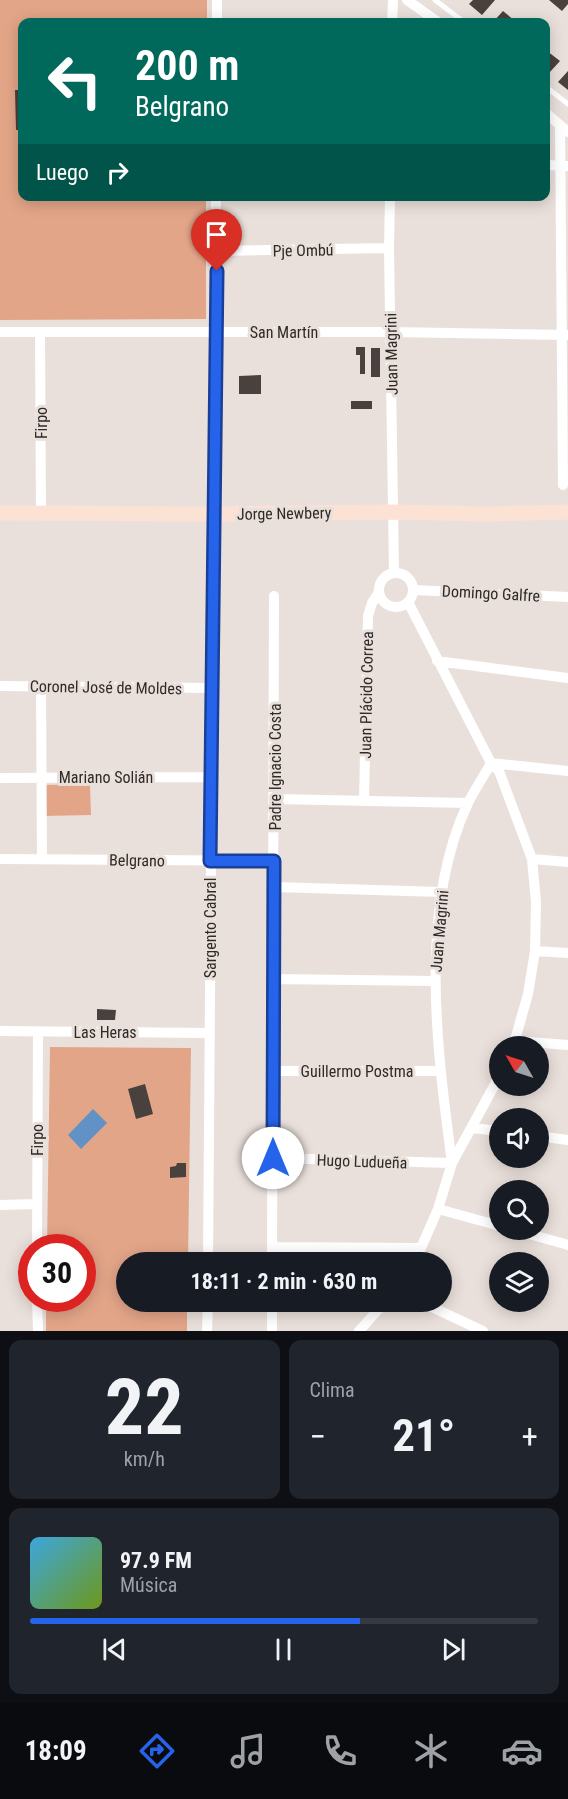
<!DOCTYPE html>
<html lang="es">
<head>
<meta charset="utf-8">
<style>
  :root { --surface:#171b24; --page:#20242c; --text:#f1f3f6; --muted:#9ea1a6; --line:#363941; --accent:#2563eb }
  body { margin:0; font-family:"Roboto Condensed",sans-serif; background:var(--page); color:var(--text); height:100vh; display:flex; flex-direction:column; font-size:22px; white-space:nowrap }
  * { box-sizing:border-box; margin:0 }
  p { font-size:20px; color:var(--muted) }
  .icon { flex:none; width:33px; height:33px; fill:none; stroke:currentColor; stroke-width:2; stroke-linecap:round; stroke-linejoin:round }
  .map { position:relative; height:1331px; overflow:hidden }
  .details { display:flex; flex-direction:column; gap:9px; padding:9px; background:#0d0f14; flex:1 }
  .details>* { flex:none }
  .hud { position:absolute; left:18px; top:18px; width:532px; height:183px; border-radius:12px; box-shadow:0 3px 15px #0003; background:#00695c; color:#fff; overflow:hidden }
  .needle { width:39px; rotate:309deg }
  .tools { position:absolute; left:489px; top:1036px; display:grid; gap:12px }
  .tools a { display:grid; place-items:center; width:60px; height:60px; border-radius:50%; background:var(--surface); box-shadow:0 3px 15px #0003; font-size:30px }
  .speed { position:absolute; left:18px; top:1234px; display:flex; gap:12px; font-size:30px; font-weight:700; text-align:center }
  .speed>* { display:grid; place-content:center; width:78px; height:78px; border-radius:50%; background:var(--surface); box-shadow:0 3px 15px #0003; line-height:1 }
  .speed .limit { border:9px solid #d22; background:#fff; color:#111 }
  .pin { position:absolute; display:grid; place-items:center; width:51px; height:51px; color:#fff; margin:-62px -26px; border-radius:50% 50% 50% 0; rotate:-45deg; box-shadow:0 0 6px #0007 }
  .pin .icon { rotate:45deg }
  .me { position:absolute; width:66px; margin:-33px; rotate:0deg; stroke-linejoin:round; filter:drop-shadow(0 0 4px #0008) }
  .turn { display:flex; align-items:center; gap:21px; height:126px; padding:0 18px; font-size:27px }
  .turn .icon { width:78px; height:78px; stroke-width:2.5 }
  .turn b { display:block; font-size:42px; line-height:51px }
  .then { display:flex; align-items:center; height:57px; padding:0 18px; background:#0003; gap:12px; font-size:22px }
  .big { font-size:45px; font-weight:700; line-height:1.1 }
  .details .card { flex:1; display:flex; flex-direction:column; justify-content:center; gap:9px; min-width:0; padding:0 21px; border-radius:12px; background:var(--page) }
  .details .dial { align-items:center; gap:0 }
  .dial b { font-size:78px; line-height:1 }
  .song { display:flex; align-items:center; gap:18px }
  .cover { width:72px; height:72px; border-radius:9px; background:linear-gradient(135deg,hsl(200 70% 55%),hsl(80 70% 35%)) }
  .played { height:6px; border-radius:3px; background:linear-gradient(90deg,var(--accent) 65%,var(--line) 65%) }
  .keys { display:flex; justify-content:space-around; direction:ltr }
  .heat { display:flex; justify-content:space-between; align-items:center; font-size:33px; direction:ltr }
  .details .tiles { flex:1; display:grid; gap:9px; grid-template-columns:1fr 1fr }
  .card:last-child { grid-column:span 2 }
  .trip { position:absolute; left:116px; top:1252px; width:336px; height:60px; border-radius:30px; background:var(--surface); box-shadow:0 3px 15px #0003; font-weight:700; line-height:60px; text-align:center }
  .dock { display:flex; height:96px; justify-content:space-around; align-items:center; background:#090b0e; color:var(--muted) }
  .dock .icon { width:42px; height:42px }
  .dock .on { color:var(--accent) }
  .dock b { font-size:27px; color:var(--text) }
  .map>svg:first-child { display:block }
</style>
</head>
<body>
<div class="map">
<svg width="568" height="1331" viewBox="0 0 568 1331">
  <rect width="100%" height="100%" fill="#eae0db"/>
  <!-- green -->
  <path fill="#e3a588" d="M0 0H207V22H22V196L206 197V319L0 320Z
    M90 784 91 815 44 816V785Z
    M50 1047 191 1048 188 1263H126V1302H187V1331H46V1299H82V1248H47Z"/>
  <!-- water -->
  <path fill="#6291c5" d="M93 1109 107 1123 81 1149 68 1135Z"/>
  <!-- building -->
  <path fill="#49413d" d="M473 0H495L482 15 469 4Z
    M549 0H568V4L562 11Z
    M503 11 515 21 514 22H493Z
    M547 51 560 61 549 73 546 71Z
    M568 71V90L558 82Z
    M15 90H22V130H16Z
    M356 347H365V374H360V355H356Z
    M371 348H380V377H371Z
    M261 375V394H239V376Z
    M351 401H372V409H351Z
    M97 1009 116 1010 115 1020H97Z
    M145 1084 153 1114 136 1119 128 1089Z
    M177 1163H186V1177L170 1178V1167L176 1166Z"/>
  <g fill="none" stroke-linecap="round" stroke-linejoin="round">
    <!-- service -->
    <path stroke="#fff" stroke-width="5" d="M435 0 464 22
      M546 87 568 104"/>
    <!-- minor -->
    <path stroke="#fff" stroke-width="10" d="M407 0 438 22
      M217 22V0
      M392 22 393 0
      M546 113 568 132
      M560 125 563 485
      M546 165 568 166
      M390 196 389 248 394 573
      M217 251 389 248
      M0 332H391L568 335
      M40 332 41 513
      M379 590a17 17 0 1 1 34 0a17 17 0 1 1-34 0Z
      M413 590 568 597
      M408 602 491 763 499 771 532 859 536 902 535 951 528 994 513 1047
      M437 661 568 678
      M0 686 212 688
      M41 686 42 859
      M0 778 212 777
      M275 799 468 803
      M364 801 368 616 372 603 379 592
      M0 859 274 861
      M532 859 568 862
      M274 887 441 892
      M535 951 568 953
      M274 979 435 981
      M0 1031 210 1033
      M517 1041 568 1045
      M273 1071H441
      M472 1128 500 1131
      M538 1136 568 1140
      M273 1158 452 1163C437 1050 418 909 468 803 475 789 484 776 491 763L568 771
      M0 1205 37 1204
      M438 1209 500 1226
      M515 1230 568 1245
      M272 1247 421 1248
      M37 1248 38 1032
      M208 1263 216 196
      M272 1263 274 596
      M412 1263 421 1248 438 1209 452 1163 500 1075
      M37 1299 38 1331
      M421 1302 483 1331
      M207 1331 208 1302
      M272 1331V1302
      M359 1331 385 1302"/>
    <!-- secondary -->
    <path stroke="#fce2d5" stroke-width="15" d="M0 513 214 514 392 512 485 514 568 512"/>
  </g>
  <g fill="none" stroke-linecap="round" stroke-linejoin="round">
    <!-- route casing -->
    <g stroke="#184099" stroke-width="15">
      <path id="route" d="M217 271 210 861H274L273 1158"/>
    </g>
    <!-- route -->
    <use href="#route" stroke="#2563eb" stroke-width="10"/>
  </g>
  <g text-anchor="middle" stroke-width="6" stroke-linejoin="round" paint-order="stroke">
    <!-- street labels -->
    <g font-size="16" fill="#2e2a28" stroke="#eae0db">
      <text transform="translate(303 250) rotate(-1)" y="6">Pje Ombú</text>
      <text x="284" y="338">San Martín</text>
      <text transform="translate(391 354) rotate(-91)" y="6">Juan Magrini</text>
      <text transform="translate(41 423) rotate(-90)" y="6">Firpo</text>
      <text transform="translate(284 513) rotate(-1)" y="6">Jorge Newbery</text>
      <text transform="translate(491 593) rotate(3)" y="6">Domingo Galfre</text>
      <text transform="translate(106 687) rotate(1)" y="6">Coronel José de Moldes</text>
      <text transform="translate(366 695) rotate(-89)" y="6">Juan Plácido Correa</text>
      <text transform="translate(275 767) rotate(-90)" y="6">Padre Ignacio Costa</text>
      <text x="106" y="783">Mariano Solián</text>
      <text transform="translate(137 860) rotate(1)" y="6">Belgrano</text>
      <text transform="translate(210 928) rotate(-90)" y="6">Sargento Cabral</text>
      <text transform="translate(439 931) rotate(-85)" y="6">Juan Magrini</text>
      <text x="105" y="1038">Las Heras</text>
      <text x="357" y="1077">Guillermo Postma</text>
      <text transform="translate(37 1140) rotate(-90)" y="6">Firpo</text>
      <text transform="translate(362 1161) rotate(2)" y="6">Hugo Ludueña</text>
    </g>
  </g>
</svg>
<div class="tools">
<a><svg class="needle" viewBox="-14 -14 28 28"><path d="M0-13l5 13h-10z" fill="#e53935"/><path d="M0 13l5-13h-10z" fill="#9ea1a6"/></svg></a>
<a><svg class="icon" aria-label="sound" viewBox="0 0 24 24"><path d="M4 9h4l5-4v14l-5-4H4zM17 9q2 3 0 6"/></svg></a>
<a><svg class="icon" aria-label="search" viewBox="0 0 24 24"><circle cx="10" cy="10" r="6"/><path d="M15 15l6 6"/></svg></a>
<a><svg class="icon" aria-label="layers" viewBox="0 0 24 24"><path d="M12 4l9 5-9 5-9-5zM3 14l9 5 9-5"/></svg></a>
</div>
<div class="speed"><div class="limit">30</div></div>
<div class="pin" style="left:217px;top:271px;background:#d93025"><svg class="icon" aria-label="arrive" viewBox="0 0 24 24"><path d="M6 21V4h12l-3 4 3 4H6"/></svg></div>
<svg class="me" style="left:273px;top:1158px" viewBox="-20 -20 40 40"><circle r="19" fill="#fff"/><path d="M0-13L10 11 0 6-10 11z" fill="#2563eb"/></svg>
<div class="trip">18:11 · 2 min · 630 m</div>
<div class="hud">
<div class="turn"><svg class="icon" aria-label="left" viewBox="0 0 24 24"><path d="M17 20v-9H6M10 6l-5 5 5 5"/></svg><div><b>200 m</b>Belgrano</div></div>
<div class="then">Luego<svg class="icon" aria-label="right" viewBox="0 0 24 24"><path d="M7 20v-9h11M14 6l5 5-5 5"/></svg></div>
</div>
</div>
<section class="details">
<div class="tiles">
<div class="card dial"><b>22</b><p>km/h</p></div>
<div class="card"><p>Clima</p>
<div class="heat"><a>−</a><b class="big">21°</b><a>+</a></div>
</div>
<div class="card">
<div class="song"><i class="cover"></i><div><b>97.9 FM</b><p>Música</p></div></div>
<div class="played"></div>
<div class="keys"><svg class="icon" aria-label="previous" viewBox="0 0 24 24"><path d="M18 5L8 12l10 7zM5 5v14"/></svg><svg class="icon" aria-label="pause" viewBox="0 0 24 24"><path d="M8 5v14M16 5v14"/></svg><svg class="icon" aria-label="next" viewBox="0 0 24 24"><path d="M6 5l10 7-10 7zM19 5v14"/></svg></div>
</div>
</div>
</section>
<nav class="dock">
<b>18:09</b>
<svg class="icon on" aria-label="directions" viewBox="0 0 24 24"><path d="M12 3l9 9-9 9-9-9zM9 14v-3h6M13 9l2 2-2 2"/></svg>
<svg class="icon" aria-label="music" viewBox="0 0 24 24"><path d="M9 18V5l10-2v13"/><circle cx="6" cy="18" r="3"/><circle cx="16" cy="16" r="3"/></svg>
<svg class="icon" aria-label="phone" viewBox="0 0 24 24"><path d="M5 4h4l2 5-3 2q2 4 5 5l2-3 5 2v4C11 20 4 13 5 4z"/></svg>
<svg class="icon" aria-label="climate" viewBox="0 0 24 24"><path d="M12 3v18M4 7l16 10M4 17L20 7"/></svg>
<svg class="icon" aria-label="car" viewBox="0 0 24 24"><path d="M5 17H2v-5l4-1 3-4h7l3 4 3 1v5h-3M9 17h6M6 11h13"/><circle cx="7" cy="17" r="2"/><circle cx="17" cy="17" r="2"/></svg>
</nav>
</body>
</html>
